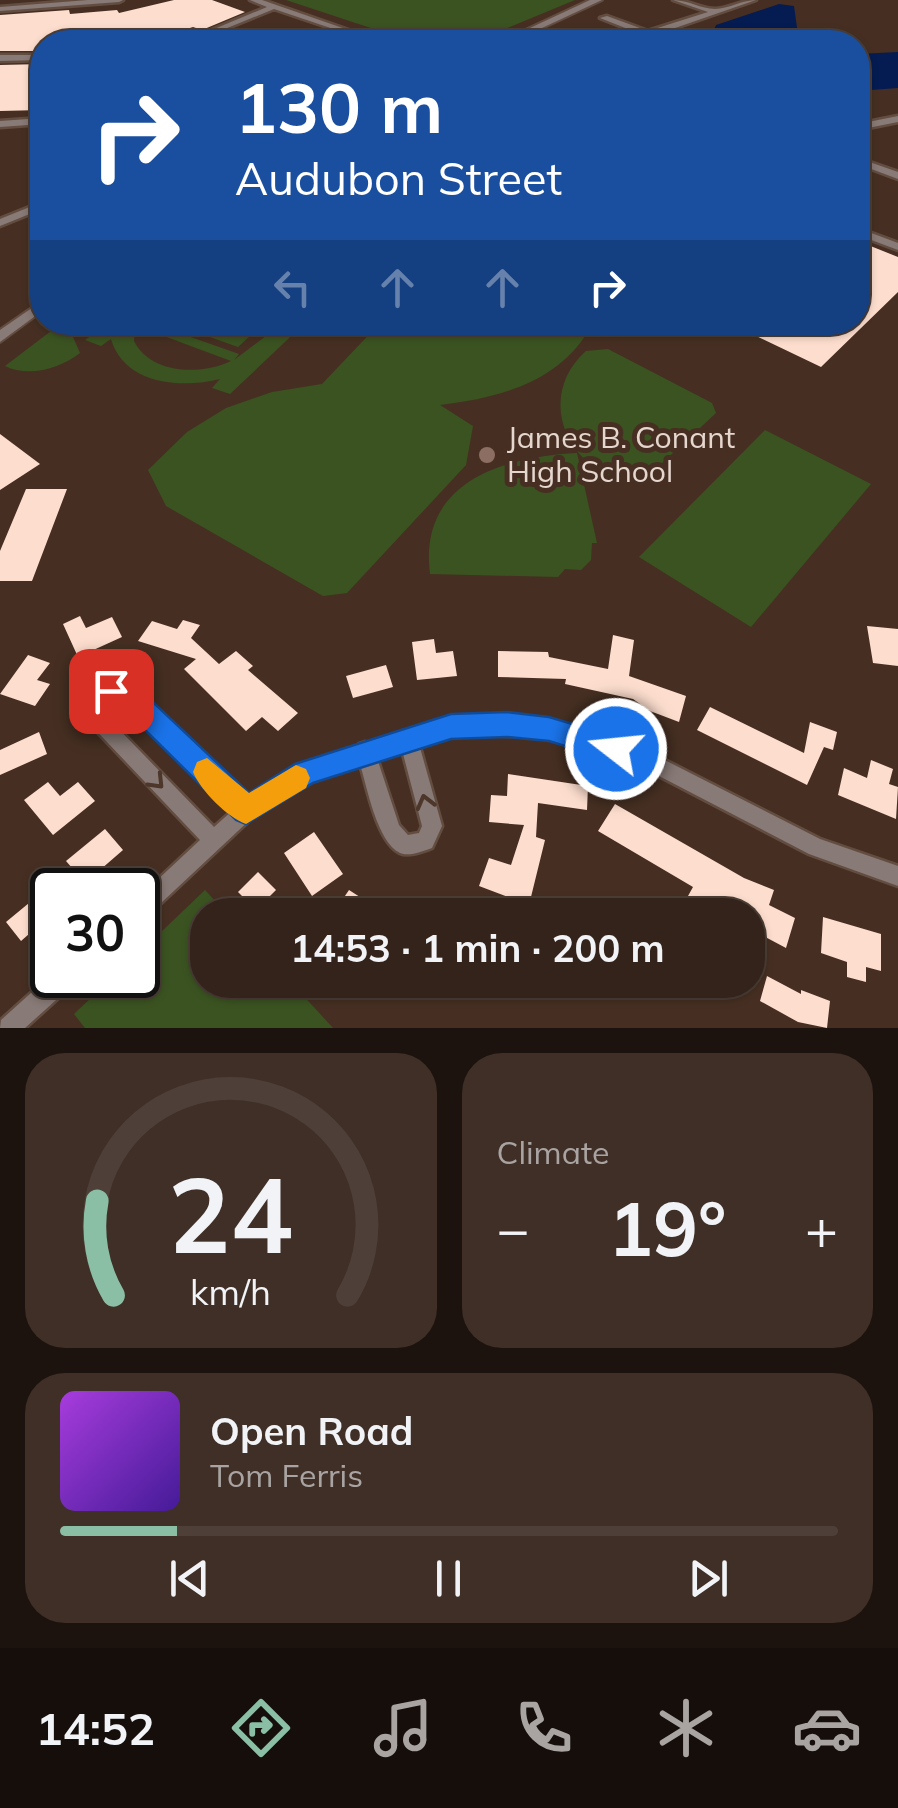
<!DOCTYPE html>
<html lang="en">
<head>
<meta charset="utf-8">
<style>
  :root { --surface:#34231a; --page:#3f2f27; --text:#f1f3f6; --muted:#a9a4a2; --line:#4e4039; --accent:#8abfa5 }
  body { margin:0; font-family:Mulish,sans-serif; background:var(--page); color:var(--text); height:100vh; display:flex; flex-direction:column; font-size:38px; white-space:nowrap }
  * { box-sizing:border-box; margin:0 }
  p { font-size:32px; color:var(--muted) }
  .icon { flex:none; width:55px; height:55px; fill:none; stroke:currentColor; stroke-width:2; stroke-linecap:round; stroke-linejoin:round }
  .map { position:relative; height:1028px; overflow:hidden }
  .panel { display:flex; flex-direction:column; gap:25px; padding:25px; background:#1d130e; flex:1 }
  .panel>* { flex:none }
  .hud { position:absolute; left:30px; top:30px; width:840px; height:305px; border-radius:40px; box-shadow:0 2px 8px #0004,0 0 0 2px var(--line); background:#1a4fa0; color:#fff; overflow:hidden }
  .speed { position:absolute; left:30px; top:868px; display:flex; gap:20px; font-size:50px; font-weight:700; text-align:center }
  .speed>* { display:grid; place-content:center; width:130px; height:130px; border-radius:50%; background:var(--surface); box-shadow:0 2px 8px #0004,0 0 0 2px var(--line); line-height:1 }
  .speed .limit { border:5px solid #111; border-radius:15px; background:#fff; color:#111 }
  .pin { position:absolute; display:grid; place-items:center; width:85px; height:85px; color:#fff; margin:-42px; border-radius:20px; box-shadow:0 5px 15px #0006 }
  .me { position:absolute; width:110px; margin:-55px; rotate:286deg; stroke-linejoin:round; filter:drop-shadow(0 0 8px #0008) }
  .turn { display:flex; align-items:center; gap:35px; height:210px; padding:0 40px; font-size:45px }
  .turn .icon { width:130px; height:130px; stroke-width:2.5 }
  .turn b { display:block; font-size:70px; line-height:85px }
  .lanes { display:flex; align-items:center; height:95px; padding:0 40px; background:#0003; justify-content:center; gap:50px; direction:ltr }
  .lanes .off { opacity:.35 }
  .big { font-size:75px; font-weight:700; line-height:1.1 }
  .panel .widget { flex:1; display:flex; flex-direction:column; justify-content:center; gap:15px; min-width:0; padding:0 35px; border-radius:40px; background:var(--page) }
  .panel .dial { align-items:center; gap:0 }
  .dial svg { height:260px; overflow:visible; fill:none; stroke:var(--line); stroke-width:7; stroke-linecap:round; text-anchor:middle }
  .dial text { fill:var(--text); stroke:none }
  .song { display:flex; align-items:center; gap:30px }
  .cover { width:120px; height:120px; border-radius:15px; background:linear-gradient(135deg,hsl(280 70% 55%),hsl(260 70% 35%)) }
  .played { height:10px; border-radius:5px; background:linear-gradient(90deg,var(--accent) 15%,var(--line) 15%) }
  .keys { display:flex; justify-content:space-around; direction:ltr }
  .heat { display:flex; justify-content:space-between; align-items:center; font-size:55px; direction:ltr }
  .panel .tiles { flex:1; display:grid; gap:25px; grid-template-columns:1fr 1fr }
  .widget:last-child { grid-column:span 2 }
  .trip { position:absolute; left:190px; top:898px; width:575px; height:100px; border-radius:40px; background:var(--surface); box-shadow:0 2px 8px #0004,0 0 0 2px var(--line); font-weight:700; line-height:100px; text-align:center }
  .dock { display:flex; height:160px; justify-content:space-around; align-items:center; background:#150e0a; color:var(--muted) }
  .dock .icon { width:70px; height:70px }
  .dock .current { color:var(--accent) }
  .dock b { font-size:45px; color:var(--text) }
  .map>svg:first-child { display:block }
</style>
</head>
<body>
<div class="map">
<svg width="898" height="1028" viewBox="0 0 898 1028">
  <rect width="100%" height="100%" fill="#462f22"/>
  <!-- green -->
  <path fill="#3b5321" d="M286 0H575L474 42H413Z
    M108 323H136L134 341C151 375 202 375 231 361L137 326 151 323 239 354 234 360 283 323H305L230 394 212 388 220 379C180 389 124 384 111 339L101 346 85 340Z
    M170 323H264L238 347Z
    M380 323H553L587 333C555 384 496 398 440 405L473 426 466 465 347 593 323 596 166 506 148 470 187 432 226 408 272 392 322 384Z
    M59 325 70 330 80 353C61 368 29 378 5 366Z
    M608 349 712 403 716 413 643 481C574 484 530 401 586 351Z
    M765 430 871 484 751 627 639 557Z
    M577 453 597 543H592L591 560 581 570 565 569 558 577 430 574C418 482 503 457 577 453Z
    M205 890 228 915H208V980H289L333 1028H85L74 1014 115 975H138V954Z"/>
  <!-- water -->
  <path fill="#041c52" d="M779 4 794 6 799 42H717L712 35 716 25Z
    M898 52V88L858 91V54Z"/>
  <!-- building -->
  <path fill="#fddece" d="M174 0H212L245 12 202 30 193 27 146 42H42V51H0V15L69 10 70 14 117 10 119 13Z
    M42 64V110L0 111V65Z
    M858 241 898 257V292L821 367 750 333 762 322H858Z
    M0 434 40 464 0 490Z
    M26 489H67L32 581H0V551Z
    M80 616 86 628 112 617 122 637 78 657 63 624Z
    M183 620 200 625 191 638 219 664 236 651 253 666 248 670 298 713 278 731 262 717 246 731 184 669 196 659 138 641 152 621 177 629Z
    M867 626 898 629V666L873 663Z
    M613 635 634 640 629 676 686 696 679 722 650 711 633 699 565 684 566 679 498 677V651L548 652 549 657 608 669Z
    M434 639 436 653 453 651 457 676 417 680 412 642Z
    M28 655 50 663 37 680 50 684 35 706 0 694Z
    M386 665 393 687 353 698 346 676Z
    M710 707 804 753 810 722 837 732 833 750 824 747 807 785 697 730Z
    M39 732 47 754 0 775V750Z
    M871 760 893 769 889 784 898 787 896 819 838 795 844 768 867 778Z
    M508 774 588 786 587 810 538 803 536 837 545 840 529 905 479 886 489 858 511 865 524 825 489 822 491 795 507 796Z
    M48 782 60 796 78 782 95 801 53 835 24 800Z
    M615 804 744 878 774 890 769 905 795 918 786 948 748 928V915H721L688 896 693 887 598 831Z
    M105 829 123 850 85 883 66 861Z
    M314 832 343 874 312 896 284 853Z
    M258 872 276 890 256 910 238 892Z
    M349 890 388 915H332Z
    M29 903 44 921 21 941 6 922Z
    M823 917 881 934V971L866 967V982L847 977V962L821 953Z
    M767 976 801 994V990L830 1001 827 1028 798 1022 760 1001Z"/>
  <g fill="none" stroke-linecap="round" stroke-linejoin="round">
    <!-- minor casing -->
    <g stroke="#634d41" stroke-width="5">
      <path id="minor" d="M88 0H123L119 2 0 11V7Z
        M250 0H262L383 42H372L274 9 193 42H183L267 7Z
        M673 0C688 0 701 9 715 9 728 9 742 0 756 0L652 36 649 42H641L643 35 600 18 607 16 648 31 708 12Z
        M0 55H42V60L0 61Z
        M898 116V122L858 130V124Z
        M42 118V124L0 127V121Z
        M858 158 898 172V179L858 164Z
        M42 202V209L0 226V219Z
        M858 228 898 243V250L858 235Z
        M111 683 134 690 248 798 298 767 357 748 359 744 365 742 370 744 451 718 549 721 645 750 820 839 898 866V886L809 854 634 763 549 737 451 734 419 744 442 826 432 848C423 851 409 857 400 853 377 842 367 787 360 764L310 780 254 816 145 918 138 921V898L200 840 89 723 86 717 90 697ZM113 699 123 701 233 810 214 827 104 714 105 706ZM402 750 422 826 419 833 408 835 399 825 377 758Z
        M52 974 78 975 75 983 25 1028H0L1 1020Z"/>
    </g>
    <!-- tertiary casing -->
    <g stroke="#634d41" stroke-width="4">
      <path id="tertiary" d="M590 0H602L512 42H500Z
        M42 301V311L0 342V330Z"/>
    </g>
    <!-- minor -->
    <use href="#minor" fill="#887a76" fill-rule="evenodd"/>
    <!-- tertiary -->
    <use href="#tertiary" fill="#887a76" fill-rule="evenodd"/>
  </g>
  <!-- one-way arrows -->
  <defs><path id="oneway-chevron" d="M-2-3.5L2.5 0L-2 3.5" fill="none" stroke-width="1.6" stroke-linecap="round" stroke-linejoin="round" transform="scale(2.5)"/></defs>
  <g stroke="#4d362a">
    <use href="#oneway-chevron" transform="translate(157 782) rotate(46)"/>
    <use href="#oneway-chevron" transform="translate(425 802) rotate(-105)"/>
  </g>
  <!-- route -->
  <path fill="#1a73e8" stroke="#114b97" stroke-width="2.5" d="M111 679 137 687 249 793 295 764 451 714 507 712 549 717 626 740 630 749 626 758 616 762 549 741 507 737 451 739 313 783 246 824 236 820 120 705 102 699 98 691 102 683Z"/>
  <!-- slow -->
  <path fill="#f59e0b" d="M207 758 249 793 296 765 306 769 310 778 306 788 246 824C227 817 201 791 193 772L197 762Z"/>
  <!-- markers -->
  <circle fill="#8d6e63" stroke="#462f22" stroke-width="4" cx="487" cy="455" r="10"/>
  <g text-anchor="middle" stroke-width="10" stroke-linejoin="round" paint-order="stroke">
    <!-- poi labels -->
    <g font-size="30" fill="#e5d6ce" stroke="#462f22" text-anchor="start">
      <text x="507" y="448">James B. Conant<tspan x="507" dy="34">High School</tspan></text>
    </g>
  </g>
</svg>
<div class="speed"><div class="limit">30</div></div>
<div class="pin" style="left:111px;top:691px;background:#d93025"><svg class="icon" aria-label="arrive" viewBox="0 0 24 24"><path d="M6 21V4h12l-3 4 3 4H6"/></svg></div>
<svg class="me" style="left:616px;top:749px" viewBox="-20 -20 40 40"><circle r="17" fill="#1a73e8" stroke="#fff" stroke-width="3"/><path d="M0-11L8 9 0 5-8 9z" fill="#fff"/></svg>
<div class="trip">14:53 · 1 min · 200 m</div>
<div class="hud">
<div class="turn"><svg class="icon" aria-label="right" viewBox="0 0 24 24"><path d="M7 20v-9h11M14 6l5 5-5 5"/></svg><div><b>130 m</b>Audubon Street</div></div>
<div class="lanes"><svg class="icon off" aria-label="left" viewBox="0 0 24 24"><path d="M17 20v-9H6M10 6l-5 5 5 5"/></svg><svg class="icon off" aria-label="ahead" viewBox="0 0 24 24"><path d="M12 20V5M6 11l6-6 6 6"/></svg><svg class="icon off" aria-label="ahead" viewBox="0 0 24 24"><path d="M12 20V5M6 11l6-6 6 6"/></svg><svg class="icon" aria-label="right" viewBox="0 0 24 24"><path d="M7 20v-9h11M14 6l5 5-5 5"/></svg></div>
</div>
</div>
<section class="panel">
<div class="tiles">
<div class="widget dial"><svg viewBox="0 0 100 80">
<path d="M14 69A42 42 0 1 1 86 69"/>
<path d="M14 69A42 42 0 0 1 9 40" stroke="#8abfa5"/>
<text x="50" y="56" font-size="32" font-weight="700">24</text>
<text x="50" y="72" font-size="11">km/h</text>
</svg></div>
<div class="widget"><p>Climate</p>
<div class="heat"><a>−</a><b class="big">19°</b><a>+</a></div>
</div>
<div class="widget">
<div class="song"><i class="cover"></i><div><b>Open Road</b><p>Tom Ferris</p></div></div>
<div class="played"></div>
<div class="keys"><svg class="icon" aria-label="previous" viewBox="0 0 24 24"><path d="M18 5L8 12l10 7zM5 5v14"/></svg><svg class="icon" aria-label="pause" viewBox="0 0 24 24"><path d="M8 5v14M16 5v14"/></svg><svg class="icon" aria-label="next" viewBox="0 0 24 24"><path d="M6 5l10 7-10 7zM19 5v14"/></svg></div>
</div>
</div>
</section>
<nav class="dock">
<b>14:52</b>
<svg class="icon current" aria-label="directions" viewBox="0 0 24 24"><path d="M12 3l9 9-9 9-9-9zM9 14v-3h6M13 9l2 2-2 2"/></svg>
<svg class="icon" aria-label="music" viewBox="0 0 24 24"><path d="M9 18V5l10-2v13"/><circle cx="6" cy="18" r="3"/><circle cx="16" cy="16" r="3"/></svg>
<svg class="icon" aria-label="phone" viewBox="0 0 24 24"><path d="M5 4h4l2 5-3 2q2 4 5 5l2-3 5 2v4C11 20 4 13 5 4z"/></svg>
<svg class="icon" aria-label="climate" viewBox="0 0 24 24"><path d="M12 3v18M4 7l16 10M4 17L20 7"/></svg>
<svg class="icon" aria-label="car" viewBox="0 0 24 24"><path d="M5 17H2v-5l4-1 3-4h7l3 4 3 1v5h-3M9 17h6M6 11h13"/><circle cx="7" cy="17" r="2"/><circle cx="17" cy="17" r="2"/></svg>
</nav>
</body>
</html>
